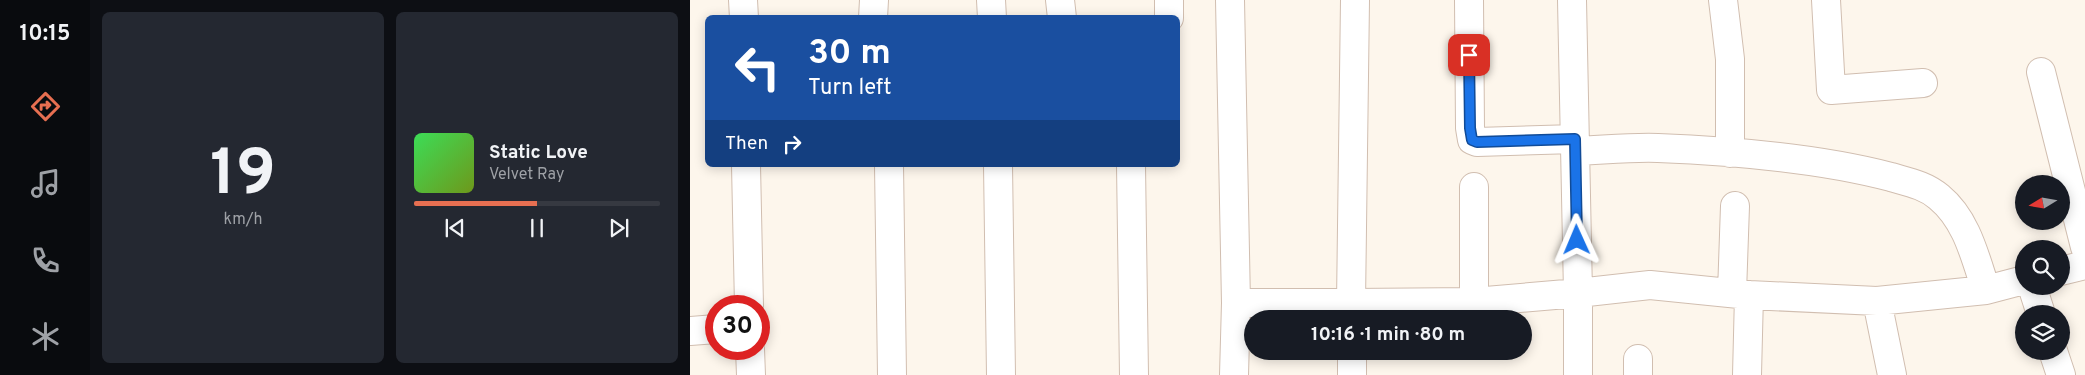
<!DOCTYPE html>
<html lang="en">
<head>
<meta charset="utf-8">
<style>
  :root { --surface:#171b24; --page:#242831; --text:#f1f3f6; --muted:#9ea1a6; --line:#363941; --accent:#e76f51 }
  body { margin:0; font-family:Overpass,sans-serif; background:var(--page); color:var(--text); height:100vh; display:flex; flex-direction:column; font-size:19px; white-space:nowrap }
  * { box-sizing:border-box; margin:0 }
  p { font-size:16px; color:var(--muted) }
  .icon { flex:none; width:28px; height:28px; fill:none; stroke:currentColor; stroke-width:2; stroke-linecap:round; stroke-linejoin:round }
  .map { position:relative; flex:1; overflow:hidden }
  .sheet { display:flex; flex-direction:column; gap:12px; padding:12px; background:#0d0f14; width:600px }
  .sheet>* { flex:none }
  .banner { position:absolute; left:15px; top:15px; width:475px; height:152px; border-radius:8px; box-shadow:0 2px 12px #0003; background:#1a4fa0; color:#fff; overflow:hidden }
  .needle { width:32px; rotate:259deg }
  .controls { position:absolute; left:1325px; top:175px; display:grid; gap:10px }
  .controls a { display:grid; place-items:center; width:55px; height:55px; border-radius:50%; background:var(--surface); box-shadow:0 2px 12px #0003; font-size:25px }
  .speed { position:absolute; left:15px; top:295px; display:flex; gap:10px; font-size:25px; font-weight:700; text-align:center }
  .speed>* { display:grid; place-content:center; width:65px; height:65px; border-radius:50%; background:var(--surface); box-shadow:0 2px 12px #0003; line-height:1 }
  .speed .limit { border:8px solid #d22; background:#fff; color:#111 }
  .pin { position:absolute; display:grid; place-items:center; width:42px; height:42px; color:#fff; margin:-21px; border-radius:10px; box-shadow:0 2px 8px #0006 }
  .me { position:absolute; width:55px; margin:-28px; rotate:359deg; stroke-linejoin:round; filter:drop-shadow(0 0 4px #0008) }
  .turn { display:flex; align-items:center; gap:18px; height:105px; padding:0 20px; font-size:22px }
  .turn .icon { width:65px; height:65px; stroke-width:2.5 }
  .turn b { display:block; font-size:35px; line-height:42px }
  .then { display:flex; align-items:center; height:48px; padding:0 20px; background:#0003; gap:10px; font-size:19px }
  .sheet .widget { flex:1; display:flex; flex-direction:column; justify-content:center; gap:8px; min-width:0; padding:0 18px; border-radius:8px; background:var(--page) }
  .sheet .dial { align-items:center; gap:0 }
  .dial b { font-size:65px; line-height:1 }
  .song { display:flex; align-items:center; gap:15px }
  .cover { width:60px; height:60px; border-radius:8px; background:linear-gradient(135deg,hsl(130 70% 55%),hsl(80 70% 35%)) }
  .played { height:5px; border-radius:2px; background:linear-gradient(90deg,var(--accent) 50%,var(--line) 50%) }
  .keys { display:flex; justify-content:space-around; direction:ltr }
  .sheet .tiles { flex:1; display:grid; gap:12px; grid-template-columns:repeat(2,1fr) }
  .trip { position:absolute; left:554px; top:310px; width:288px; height:50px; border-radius:25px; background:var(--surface); box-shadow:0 2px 12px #0003; font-weight:700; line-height:50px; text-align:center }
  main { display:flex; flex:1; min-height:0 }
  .tabs { display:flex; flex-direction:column; width:90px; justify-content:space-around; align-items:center; background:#090b0e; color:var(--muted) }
  .tabs .icon { width:35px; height:35px }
  .tabs .active { color:var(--accent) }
  .tabs b { font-size:22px; color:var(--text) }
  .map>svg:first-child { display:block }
</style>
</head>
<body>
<main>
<nav class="tabs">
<b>10:15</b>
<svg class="icon active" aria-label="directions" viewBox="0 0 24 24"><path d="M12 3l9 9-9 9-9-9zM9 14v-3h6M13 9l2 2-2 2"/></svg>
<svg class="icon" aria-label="music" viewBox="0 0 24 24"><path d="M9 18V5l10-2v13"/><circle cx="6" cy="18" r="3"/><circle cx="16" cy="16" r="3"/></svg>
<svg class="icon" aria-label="phone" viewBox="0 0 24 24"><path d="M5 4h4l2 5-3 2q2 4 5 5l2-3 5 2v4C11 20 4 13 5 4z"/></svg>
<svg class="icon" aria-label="climate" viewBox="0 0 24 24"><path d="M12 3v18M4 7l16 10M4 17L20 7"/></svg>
</nav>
<section class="sheet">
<div class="tiles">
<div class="widget dial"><b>19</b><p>km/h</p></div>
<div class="widget">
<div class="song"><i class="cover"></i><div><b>Static Love</b><p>Velvet Ray</p></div></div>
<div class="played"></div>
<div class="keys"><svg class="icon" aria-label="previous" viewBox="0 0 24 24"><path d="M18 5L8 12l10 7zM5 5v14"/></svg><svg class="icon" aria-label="pause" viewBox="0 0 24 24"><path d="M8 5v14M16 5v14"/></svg><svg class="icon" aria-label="next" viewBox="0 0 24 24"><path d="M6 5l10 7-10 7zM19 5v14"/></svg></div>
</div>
</div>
</section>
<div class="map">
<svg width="1395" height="375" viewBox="0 0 1395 375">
  <rect width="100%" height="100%" fill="#fdf6ec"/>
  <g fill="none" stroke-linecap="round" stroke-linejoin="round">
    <!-- minor casing -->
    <g stroke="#d1beb0" stroke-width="30">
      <path id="minor" d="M53 0 54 18
        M301 0 302 18
        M370 0 372 18
        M479 0V18
        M540 0 546 303 544 375
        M665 0 661 303 784 302 888 293 882 0
        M779 0 780 128 782 140 787 142 885 139
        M1033 0 1040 59V153
        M1136 0 1141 90 1233 83
        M183 18 184 0
        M1351 72 1395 247
        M885 151C913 150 941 147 968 148 1043 151 1129 158 1201 177 1218 182 1235 185 1249 197 1277 220 1285 257 1296 290
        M56 165 59 306
        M199 165 202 375
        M308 165 311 375
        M441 165 444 375
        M1371 271 1395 265
        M1342 286 1351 314
        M1042 293 1045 206
        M1187 301 1202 375
        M784 302V187
        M546 303H661V319
        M0 331 26 329
        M60 349 61 375
        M662 351V375
        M1363 351 1371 375
        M948 359V375
        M888 375V293L960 285 1059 295
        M1057 375 1059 295 1187 301 1296 290 1334 280"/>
    </g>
    <!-- minor -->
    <use href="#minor" stroke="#fff" stroke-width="28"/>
  </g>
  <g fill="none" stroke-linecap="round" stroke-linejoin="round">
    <!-- route casing -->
    <g stroke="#114b97" stroke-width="12">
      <path id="route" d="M779 55 780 128 782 140 787 142 885 139 887 240"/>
    </g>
    <!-- route -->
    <use href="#route" stroke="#1a73e8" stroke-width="9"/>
  </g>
</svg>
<div class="controls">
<a><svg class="needle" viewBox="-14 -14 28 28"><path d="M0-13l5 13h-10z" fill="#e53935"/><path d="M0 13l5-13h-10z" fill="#9ea1a6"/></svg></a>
<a><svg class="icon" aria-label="search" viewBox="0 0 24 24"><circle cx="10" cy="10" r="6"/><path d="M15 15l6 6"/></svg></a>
<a><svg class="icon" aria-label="layers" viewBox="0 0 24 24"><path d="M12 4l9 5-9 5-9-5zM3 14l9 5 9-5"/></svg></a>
</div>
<div class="speed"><div class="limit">30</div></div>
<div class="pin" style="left:779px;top:55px;background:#d93025"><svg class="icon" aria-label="arrive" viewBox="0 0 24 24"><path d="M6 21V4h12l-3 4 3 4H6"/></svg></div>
<svg class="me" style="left:887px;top:240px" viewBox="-20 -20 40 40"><path d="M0-17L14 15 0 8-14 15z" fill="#1a73e8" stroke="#fff" stroke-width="4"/></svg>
<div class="trip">10:16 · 1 min · 80 m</div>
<div class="banner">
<div class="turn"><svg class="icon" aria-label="left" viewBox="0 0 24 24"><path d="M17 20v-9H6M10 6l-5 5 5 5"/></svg><div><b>30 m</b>Turn left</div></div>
<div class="then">Then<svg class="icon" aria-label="right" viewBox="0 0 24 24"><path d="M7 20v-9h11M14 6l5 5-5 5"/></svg></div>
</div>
</div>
</main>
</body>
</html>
